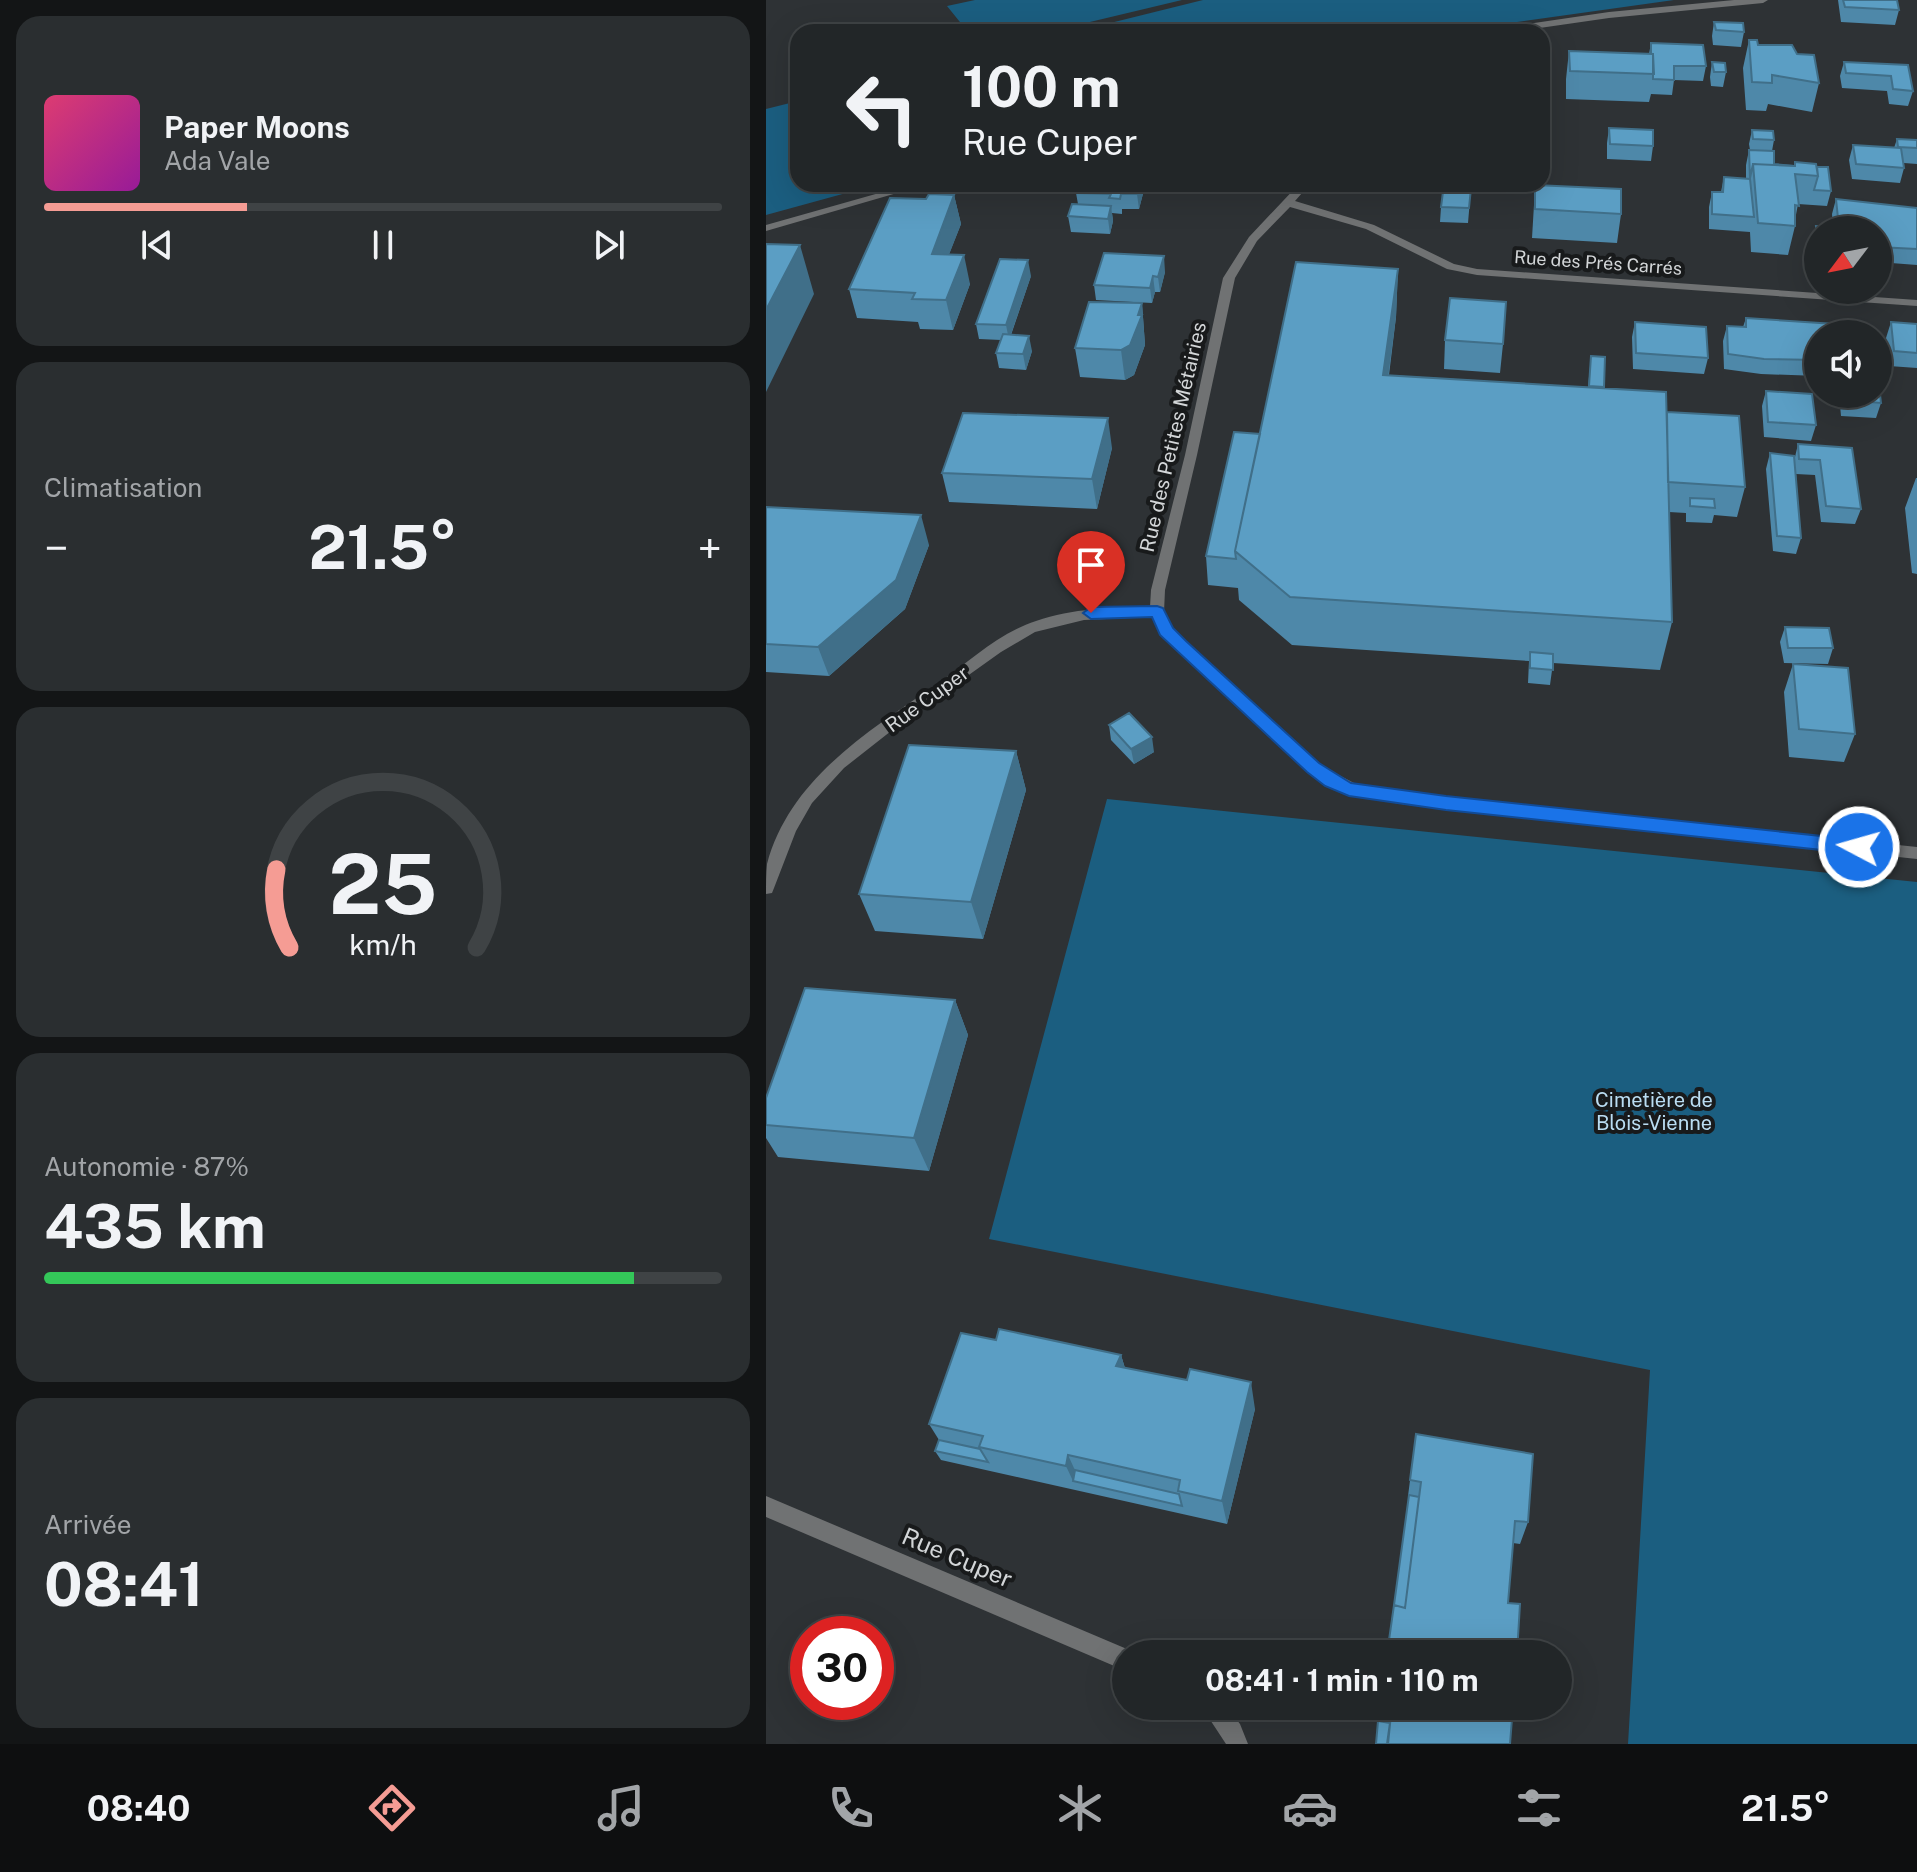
<!DOCTYPE html>
<html lang="fr">
<head>
<meta charset="utf-8">
<style>
  :root { --surface:#222628; --page:#2a2e30; --text:#f1f3f6; --muted:#a2a5a8; --line:#3f4345; --accent:#f59c94 }
  body { margin:0; font-family:"Public Sans",sans-serif; background:var(--page); color:var(--text); height:100vh; display:flex; flex-direction:column; font-size:30px; white-space:nowrap }
  * { box-sizing:border-box; margin:0 }
  p { font-size:26px; color:var(--muted) }
  .icon { flex:none; width:44px; height:44px; fill:none; stroke:currentColor; stroke-width:2; stroke-linecap:round; stroke-linejoin:round }
  .map { position:relative; flex:1; overflow:hidden }
  .details { display:flex; flex-direction:column; gap:16px; padding:16px; background:#131516; width:766px }
  .details>* { flex:none }
  .guide { position:absolute; left:24px; top:24px; width:760px; height:168px; border-radius:24px; box-shadow:0 8px 32px #0002,0 0 0 2px var(--line); background:#222628; color:var(--text); overflow:hidden }
  .needle { width:52px; rotate:238deg }
  .buttons { position:absolute; left:1038px; top:216px; display:grid; gap:16px }
  .buttons a { display:grid; place-items:center; width:88px; height:88px; border-radius:50%; background:var(--surface); box-shadow:0 8px 32px #0002,0 0 0 2px var(--line); font-size:40px }
  .speed { position:absolute; left:24px; top:1616px; display:flex; gap:16px; font-size:40px; font-weight:700; text-align:center }
  .speed>* { display:grid; place-content:center; width:104px; height:104px; border-radius:50%; background:var(--surface); box-shadow:0 8px 32px #0002,0 0 0 2px var(--line); line-height:1 }
  .speed .limit { border:12px solid #d22; background:#fff; color:#111 }
  .pin { position:absolute; display:grid; place-items:center; width:68px; height:68px; color:#fff; margin:-82px -34px; border-radius:50% 50% 50% 0; rotate:-45deg; box-shadow:0 0 8px #0007 }
  .pin .icon { rotate:45deg }
  .me { position:absolute; width:88px; margin:-44px; rotate:276deg; stroke-linejoin:round; filter:drop-shadow(0 0 6px #0008) }
  .turn { display:flex; align-items:center; gap:28px; height:168px; padding:0 40px; font-size:36px }
  .turn .icon { width:104px; height:104px; stroke-width:2.5 }
  .turn b { display:block; font-size:56px; line-height:68px }
  .big { font-size:60px; font-weight:700; line-height:1.1 }
  .details .widget { flex:1; display:flex; flex-direction:column; justify-content:center; gap:12px; min-width:0; padding:0 28px; border-radius:24px; background:var(--page) }
  .details .dial { align-items:center; gap:0 }
  .dial svg { height:208px; overflow:visible; fill:none; stroke:var(--line); stroke-width:7; stroke-linecap:round; text-anchor:middle }
  .dial text { fill:var(--text); stroke:none }
  .song { display:flex; align-items:center; gap:24px }
  .cover { width:96px; height:96px; border-radius:12px; background:linear-gradient(135deg,hsl(340 70% 55%),hsl(300 70% 35%)) }
  .played { height:8px; border-radius:4px; background:linear-gradient(90deg,var(--accent) 30%,var(--line) 30%) }
  .keys { display:flex; justify-content:space-around; direction:ltr }
  .heat { display:flex; justify-content:space-between; align-items:center; font-size:44px; direction:ltr }
  .charge { height:12px; border-radius:6px; background:linear-gradient(90deg,#34c759 87%,var(--line) 0) }
  .trip { position:absolute; left:346px; top:1640px; width:460px; height:80px; border-radius:40px; background:var(--surface); box-shadow:0 8px 32px #0002,0 0 0 2px var(--line); font-weight:700; line-height:80px; text-align:center }
  .menu { display:flex; height:128px; justify-content:space-around; align-items:center; background:#0e0f10; color:var(--muted) }
  .menu .icon { width:56px; height:56px }
  .menu .active { color:var(--accent) }
  .menu b { font-size:36px; color:var(--text) }
  main { display:flex; flex:1; min-height:0 }
  .map>svg:first-child { display:block }
</style>
</head>
<body>
<main>
<section class="details">
<div class="widget">
<div class="song"><i class="cover"></i><div><b>Paper Moons</b><p>Ada Vale</p></div></div>
<div class="played"></div>
<div class="keys"><svg class="icon" aria-label="previous" viewBox="0 0 24 24"><path d="M18 5L8 12l10 7zM5 5v14"/></svg><svg class="icon" aria-label="pause" viewBox="0 0 24 24"><path d="M8 5v14M16 5v14"/></svg><svg class="icon" aria-label="next" viewBox="0 0 24 24"><path d="M6 5l10 7-10 7zM19 5v14"/></svg></div>
</div>
<div class="widget"><p>Climatisation</p>
<div class="heat"><a>−</a><b class="big">21.5°</b><a>+</a></div>
</div>
<div class="widget dial"><svg viewBox="0 0 100 80">
<path d="M14 69A42 42 0 1 1 86 69"/>
<path d="M14 69A42 42 0 0 1 9 39" stroke="#f59c94"/>
<text x="50" y="56" font-size="32" font-weight="700">25</text>
<text x="50" y="72" font-size="11">km/h</text>
</svg></div>
<div class="widget"><p>Autonomie · 87%</p><b class="big">435 km</b><div class="charge"></div></div>
<div class="widget"><p>Arrivée</p><b class="big">08:41</b></div>
</section>
<div class="map">
<svg width="1151" height="1744" viewBox="0 0 1151 1744">
  <rect width="100%" height="100%" fill="#2e3235"/>
  <!-- green -->
  <path fill="#1b5e80" d="M209 0H416L282 32H202L181 6Z
    M437 0H908L680 32H308Z
    M32 101V184H113L0 215V109Z
    M341 799 1151 882V1744H862L884 1370 223 1239Z"/>
  <g fill="none" stroke-linecap="round" stroke-linejoin="round">
    <!-- minor -->
    <path fill="#707273" fill-rule="evenodd" d="M968 0H1002L997 3 843 18 746 32H722L727 29 843 12Z
      M145 184H162L0 231V225Z
      M533 184H544L529 201 608 225 688 264 711 269 1151 300V306L711 275 681 269 600 229 524 207 491 241 469 278 431 455 399 590 398 612 406 628 552 764 588 783 650 794 1151 847V859L650 806C611 801 575 794 542 772L395 635 386 617 318 620 269 632 235 652 134 724 78 768 46 803 30 831 8 888 6 893 0 894C0 885 0 873 1 864 24 778 104 730 173 683 204 661 233 633 270 621 307 608 345 608 384 607L385 590 419 455 457 278 483 237Z
      M0 1496 368 1652 369 1654H360V1671L0 1517Z
      M435 1706H460L474 1724 482 1744H460Z"/>
  </g>
  <!-- wall -->
  <path fill="#4e88a9" d="M1072 0H1131L1133 10 1129 25 1075 22Z
    M948 22 978 32 975 47 947 45 946 36Z
    M983 40 992 45 1031 54 1053 83 1046 112 1002 104 1000 111 980 110 977 68Z
    M885 43 940 66 937 81 908 80 906 95 885 94 883 102 800 99V79L803 51 883 54Z
    M946 62 960 72 957 87 945 86 944 77Z
    M1078 62 1142 65 1147 91 1142 106 1123 104 1121 91 1076 88 1074 76Z
    M843 128 887 146 885 161 841 159V143Z
    M986 130 1008 140 1006 151 1008 164 1028 165 1029 162 1051 167 1065 191 1061 206 1032 204 1029 220V226L1022 255 985 252 984 232 943 229V207L946 192H955L958 177 980 179V165L983 150H984L983 144Z
    M776 135 782 160 779 186 855 214 851 243 766 238 769 188 748 187 747 193 707 191 708 184H776Z
    M1131 139 1151 140V164L1138 163V168L1134 183 1086 179 1083 160 1087 145 1128 148Z
    M313 184H379V186L373 209H356V214L346 213 347 221 344 234 305 232 302 216 312 204 310 193Z
    M694 184V188H705L702 223 674 222 675 207Z
    M188 195 195 224 183 254 204 284 187 330 154 329 152 322 91 318 83 289 160 199Z
    M1070 199 1151 208V265L1112 262V230H1052V257H1048L1046 241 1050 226 1067 228 1066 214Z
    M632 269 630 317 623 375 822 387 825 356 838 388 901 412 979 487 971 517 948 515 946 523 920 522V513L903 512 906 622 894 670 787 663 784 685 762 683 763 661 526 645 473 600 472 588 442 585 440 556 494 434Z
    M399 272 394 292H389L386 303 330 300 328 285Z
    M265 276 245 335 266 351 260 370 233 368 230 353 235 340 213 339 210 324Z
    M376 303 379 345 368 375 359 380 314 377 309 348Z
    M980 318 1052 334V376L995 374 958 369 957 341 961 326 977 327Z
    M869 322 942 358 938 374 867 369 866 337Z
    M1125 322 1151 324V368L1123 366 1120 338Z
    M679 340 737 344 734 373 678 369Z
    M1000 391 1050 425 1045 441 998 437 996 406Z
    M1073 394H1112L1115 403 1110 418 1075 416Z
    M1032 444 1086 448 1095 509 1089 524 1055 522 1049 475 1030 474 1035 538 1030 554 1007 551 1000 469 1004 453 1029 457Z
    M346 448 331 509 183 502 176 473Z
    M1150 478H1151V574L1146 573 1139 508Z
    M0 507 163 545 139 609 63 676 0 672Z
    M1019 627 1067 648 1062 664 1018 663 1014 642Z
    M1027 664 1089 734 1078 762 1023 757 1018 692Z
    M343 725 388 752 368 764 345 740Z
    M250 751 260 790 217 939 109 931 93 894Z
    M189 1000 202 1035 163 1171 12 1157 0 1138V1098Z
    M230 1340 355 1355 359 1368 489 1409 461 1524 175 1460 169 1451 173 1440 163 1424Z
    M650 1434 762 1522 754 1544 747 1543 742 1603 642 1496Z
    M614 1706H747L610 1744Z"/>
  <!-- shaded-wall -->
  <path fill="#406f89" d="M374 184H379V186L373 209 371 194Z
    M188 195 195 224 172 283 166 254Z
    M345 206 347 221 344 234 342 219Z
    M34 245 48 294 0 392V310Z
    M198 255 204 284 187 330 180 300Z
    M398 256 399 272 394 292 392 277Z
    M262 260 265 276 243 340 240 325Z
    M632 269 630 317 616 424 617 375Z
    M387 276 389 292 386 303 384 288Z
    M376 303 379 345 368 375 359 380 355 350 372 315Z
    M263 336 266 351 260 370 257 354Z
    M342 418 346 448 331 509 326 479Z
    M155 515 163 545 139 609 63 676 52 647Z
    M386 737 388 752 368 764 365 749Z
    M250 751 260 790 217 939 205 902Z
    M189 1000 202 1035 163 1171 148 1138Z
    M355 1355 363 1382 350 1366Z
    M485 1382 489 1409 461 1524 456 1501Z
    M302 1455 313 1479 307 1481 300 1466Z"/>
  <!-- building -->
  <path fill="#5b9ec4" stroke="#406f89" stroke-width="2" d="M1077 0H1131L1133 10 1079 7Z
    M948 22 977 23 978 32 950 30Z
    M983 40H991L992 45H1026L1031 54 1048 55 1053 83 1006 75V83L986 82Z
    M885 43 937 45 940 66H908V80L887 79V54H885Z
    M803 51 887 54 888 74 804 71Z
    M946 62 959 63 960 72H948Z
    M1078 62 1142 65 1147 91 1127 89 1125 76 1080 73Z
    M843 128 887 130V146L844 144Z
    M986 130 1007 131 1008 140 987 139Z
    M776 135 783 136 782 160 776 159Z
    M1131 139 1151 140V148L1132 147Z
    M1087 145 1135 148 1138 168 1090 164Z
    M983 150 1008 151V164L1028 166 987 164 984 178Z
    M1029 162 1050 164 1052 176 1029 174 1033 206 1029 205V226L992 223 987 164 1029 166Z
    M1051 167H1062L1065 191 1048 190 1052 176Z
    M958 177 984 179 988 217 946 214V192H957Z
    M313 184H374L371 194H355L354 199 343 198 345 194 310 193Z
    M678 184H694L693 188H705L703 208 675 207Z
    M769 185 855 189V214L769 209Z
    M163 194 188 195 166 254 198 255 180 300 146 299 149 293 83 289 124 198 160 199Z
    M1070 199 1151 208V249L1112 247V230H1052V241L1050 226 1073 228Z
    M306 204 345 206 342 219 302 216Z
    M0 244 34 245 0 310Z
    M338 253 398 256 392 277 387 276 384 288 328 285Z
    M234 259 262 260 240 325 210 324Z
    M530 262 632 269 617 375 900 392 906 622 524 597 469 551Z
    M684 298 740 302 737 344 679 340Z
    M323 302 376 303 372 315H376L364 345 355 350 309 348Z
    M980 318 1069 324 1071 334H1052V360L998 359 962 354 961 326 980 327Z
    M869 322 940 327 942 358 870 353Z
    M1125 322 1151 324V353L1128 351Z
    M237 334 263 336 257 354 230 353Z
    M825 356 839 357 838 387 823 386Z
    M1112 378 1115 403 1080 400 1079 394H1112Z
    M1000 391 1046 394 1050 425 1002 422Z
    M901 412 973 416 979 487 902 482Z
    M197 413 342 418 326 479 176 473Z
    M468 432 494 434 469 551 470 559 440 556Z
    M1032 444 1086 448 1095 509 1060 506 1054 460 1033 459Z
    M1004 453 1028 456 1035 538 1011 536Z
    M924 498 948 499 949 508 924 506Z
    M0 507 155 515 130 580 52 647 0 644Z
    M1019 627 1063 628 1067 648H1022Z
    M764 652 787 654V670L764 668Z
    M1027 664 1082 668 1089 734 1033 729Z
    M363 713 386 737 365 749 343 725Z
    M143 745 250 751 205 902 93 894Z
    M39 988 189 1000 148 1138 0 1125V1098Z
    M233 1329 355 1355 350 1366 421 1380 424 1369 485 1382 456 1501 412 1491 414 1480 302 1455 300 1466 213 1447 217 1436 163 1424 195 1333 230 1340Z
    M650 1434 767 1454 762 1522 749 1521 742 1603 754 1604 751 1654H621L628 1605 639 1608 655 1482 644 1480Z
    M173 1440 214 1449 222 1462 169 1451Z
    M309 1470 413 1494 416 1506 307 1481Z
    M643 1495 653 1497 639 1608 628 1605Z
    M614 1706H747L744 1744H622L625 1714 613 1712Z
    M612 1721 624 1723 621 1744H610Z"/>
  <!-- route -->
  <path fill="#1a73e8" stroke="#114b97" stroke-width="2" d="M391 606 397 608 407 628 420 641 553 763 585 783 680 796 1093 840 1102 847 1093 854 680 810 583 796 559 786 541 772 394 635 386 617 325 619 317 613 325 607Z"/>
  <g text-anchor="middle" stroke-width="8" stroke-linejoin="round" paint-order="stroke">
    <!-- far-street labels -->
    <g font-size="18" fill="#d3d6d8" stroke="#181a1b">
      <text transform="translate(832 263) rotate(4)" y="6">Rue des Prés Carrés</text>
    </g>
    <!-- street labels -->
    <g font-size="20" fill="#d3d6d8" stroke="#181a1b">
      <text transform="translate(407 437) rotate(-77)" y="7">Rue des Petites Métairies</text>
      <text transform="translate(161 699) rotate(-36)" y="7">Rue Cuper</text>
    </g>
    <!-- park labels -->
    <g font-size="20" fill="#baddf2" stroke="#181a1b">
      <text x="888" y="1107">Cimetière de<tspan x="888" dy="23">Blois-Vienne</tspan></text>
    </g>
    <!-- near-street labels -->
    <g font-size="24" fill="#d3d6d8" stroke="#181a1b">
      <text transform="translate(191 1558) rotate(23)" y="8">Rue Cuper</text>
    </g>
  </g>
</svg>
<div class="buttons">
<a><svg class="needle" viewBox="-14 -14 28 28"><path d="M0-13l5 13h-10z" fill="#e53935"/><path d="M0 13l5-13h-10z" fill="#a2a5a8"/></svg></a>
<a><svg class="icon" aria-label="sound" viewBox="0 0 24 24"><path d="M4 9h4l5-4v14l-5-4H4zM17 9q2 3 0 6"/></svg></a>
</div>
<div class="speed"><div class="limit">30</div></div>
<div class="pin" style="left:325px;top:613px;background:#d93025"><svg class="icon" aria-label="arrive" viewBox="0 0 24 24"><path d="M6 21V4h12l-3 4 3 4H6"/></svg></div>
<svg class="me" style="left:1093px;top:847px" viewBox="-20 -20 40 40"><circle r="17" fill="#1a73e8" stroke="#fff" stroke-width="3"/><path d="M0-11L8 9 0 5-8 9z" fill="#fff"/></svg>
<div class="trip">08:41 · 1 min · 110 m</div>
<div class="guide">
<div class="turn"><svg class="icon" aria-label="left" viewBox="0 0 24 24"><path d="M17 20v-9H6M10 6l-5 5 5 5"/></svg><div><b>100 m</b>Rue Cuper</div></div>
</div>
</div>
</main>
<nav class="menu">
<b>08:40</b>
<svg class="icon active" aria-label="directions" viewBox="0 0 24 24"><path d="M12 3l9 9-9 9-9-9zM9 14v-3h6M13 9l2 2-2 2"/></svg>
<svg class="icon" aria-label="music" viewBox="0 0 24 24"><path d="M9 18V5l10-2v13"/><circle cx="6" cy="18" r="3"/><circle cx="16" cy="16" r="3"/></svg>
<svg class="icon" aria-label="phone" viewBox="0 0 24 24"><path d="M5 4h4l2 5-3 2q2 4 5 5l2-3 5 2v4C11 20 4 13 5 4z"/></svg>
<svg class="icon" aria-label="climate" viewBox="0 0 24 24"><path d="M12 3v18M4 7l16 10M4 17L20 7"/></svg>
<svg class="icon" aria-label="car" viewBox="0 0 24 24"><path d="M5 17H2v-5l4-1 3-4h7l3 4 3 1v5h-3M9 17h6M6 11h13"/><circle cx="7" cy="17" r="2"/><circle cx="17" cy="17" r="2"/></svg>
<svg class="icon" aria-label="filters" viewBox="0 0 24 24"><path d="M4 7h16M4 17h16"/><circle cx="9" cy="7" r="2"/><circle cx="15" cy="17" r="2"/></svg>
<b>21.5°</b>
</nav>
</body>
</html>
